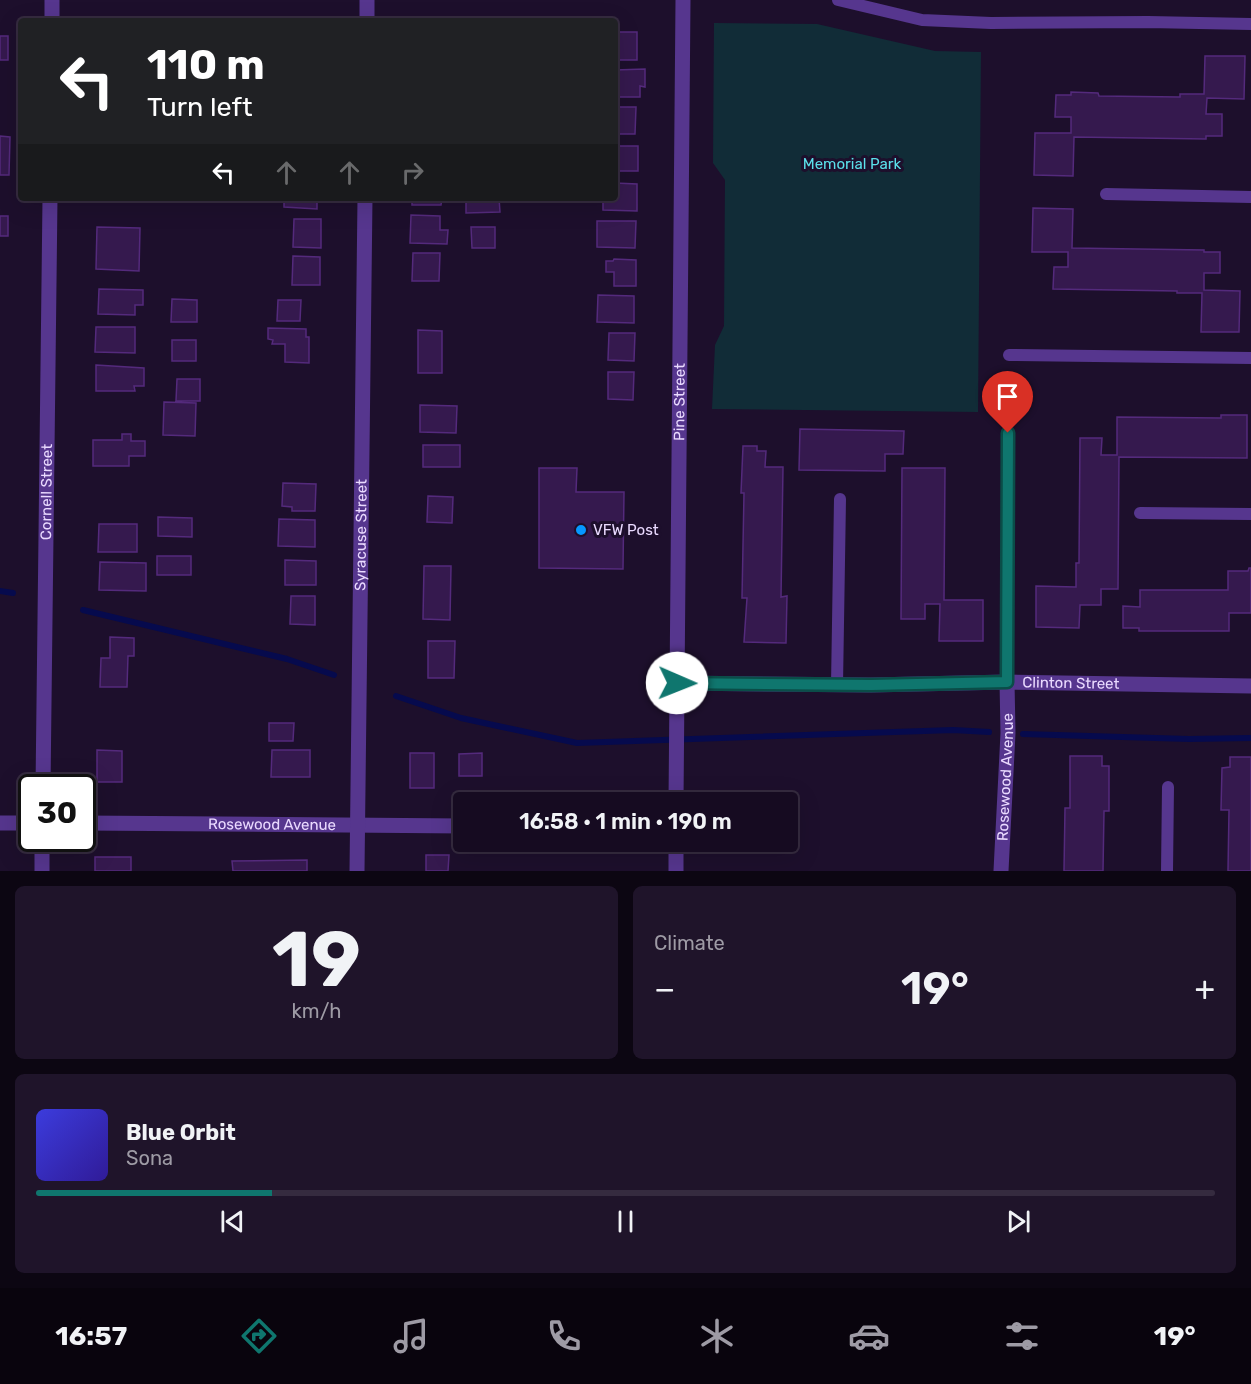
<!DOCTYPE html>
<html lang="en">
<head>
<meta charset="utf-8">
<style>
  :root { --surface:#160b21; --page:#1f142a; --text:#f1f3f6; --muted:#9e9ba5; --line:#352b3f; --accent:#0f766e }
  body { margin:0; font-family:Rubik,sans-serif; background:var(--page); color:var(--text); height:100vh; display:flex; flex-direction:column; font-size:22px; white-space:nowrap }
  * { box-sizing:border-box; margin:0 }
  p { font-size:20px; color:var(--muted) }
  .icon { flex:none; width:33px; height:33px; fill:none; stroke:currentColor; stroke-width:2; stroke-linecap:round; stroke-linejoin:round }
  .map { position:relative; height:871px; overflow:hidden }
  .panel { display:flex; flex-direction:column; gap:15px; padding:15px; background:#0c0612; flex:1 }
  .panel>* { flex:none }
  .banner { position:absolute; left:18px; top:18px; width:600px; height:183px; border-radius:6px; box-shadow:0 6px 24px #0002,0 0 0 2px var(--line); background:#202124; color:#fff; overflow:hidden }
  .speed { position:absolute; left:18px; top:774px; display:flex; gap:12px; font-size:30px; font-weight:700; text-align:center }
  .speed>* { display:grid; place-content:center; width:78px; height:78px; border-radius:50%; background:var(--surface); box-shadow:0 6px 24px #0002,0 0 0 2px var(--line); line-height:1 }
  .speed .limit { border:3px solid #111; border-radius:9px; background:#fff; color:#111 }
  .pin { position:absolute; display:grid; place-items:center; width:51px; height:51px; color:#fff; margin:-62px -26px; border-radius:50% 50% 50% 0; rotate:-45deg; box-shadow:0 0 6px #0007 }
  .pin .icon { rotate:45deg }
  .me { position:absolute; width:66px; margin:-33px; rotate:91deg; stroke-linejoin:round; filter:drop-shadow(0 0 4px #0008) }
  .turn { display:flex; align-items:center; gap:21px; height:126px; padding:0 30px; font-size:27px }
  .turn .icon { width:78px; height:78px; stroke-width:2.5 }
  .turn b { display:block; font-size:42px; line-height:51px }
  .lanes { display:flex; align-items:center; height:57px; padding:0 30px; background:#0003; justify-content:center; gap:30px; direction:ltr }
  .lanes .off { opacity:.35 }
  .big { font-size:45px; font-weight:600; line-height:1.1 }
  .panel .widget { flex:1; display:flex; flex-direction:column; justify-content:center; gap:9px; min-width:0; padding:0 21px; border-radius:9px; background:var(--page) }
  .panel .dial { align-items:center; gap:0 }
  .dial b { font-size:78px; line-height:1 }
  .song { display:flex; align-items:center; gap:18px }
  .cover { width:72px; height:72px; border-radius:9px; background:linear-gradient(135deg,hsl(240 70% 55%),hsl(250 70% 35%)) }
  .played { height:6px; border-radius:3px; background:linear-gradient(90deg,var(--accent) 20%,var(--line) 20%) }
  .keys { display:flex; justify-content:space-around; direction:ltr }
  .heat { display:flex; justify-content:space-between; align-items:center; font-size:33px; direction:ltr }
  .panel .tiles { flex:1; display:grid; gap:15px; grid-template-columns:1fr 1fr }
  .widget:last-child { grid-column:span 2 }
  .trip { position:absolute; left:453px; top:792px; width:345px; height:60px; border-radius:6px; background:var(--surface); box-shadow:0 6px 24px #0002,0 0 0 2px var(--line); font-weight:600; line-height:60px; text-align:center }
  .tabs { display:flex; height:96px; justify-content:space-around; align-items:center; background:#09040d; color:var(--muted) }
  .tabs .icon { width:42px; height:42px }
  .tabs .active { color:var(--accent) }
  .tabs b { font-size:27px; color:var(--text) }
  .map>svg:first-child { display:block }
</style>
</head>
<body>
<div class="map">
<svg width="1251" height="871" viewBox="0 0 1251 871">
  <rect width="100%" height="100%" fill="#1d0f2c"/>
  <!-- green -->
  <path fill="#112c37" d="M714 23 817 24 935 51 981 52 978 412 712 409 715 345 724 326 725 180 713 163Z"/>
  <g fill="none" stroke-linecap="round" stroke-linejoin="round">
    <!-- stream -->
    <path stroke="#060a4d" stroke-width="6" d="M0 591 13 593
      M83 610 287 659 334 675
      M396 696 461 718 577 743 953 730 989 732
      M1023 734 1189 739 1251 738"/>
  </g>
  <!-- building -->
  <path fill="#35194e" stroke="#542a7c" stroke-width="1.5" d="M615 32H637V60H615Z
    M0 36H8V60H0Z
    M1205 56H1245L1244 99 1207 98 1206 114H1222V136H1206V139L1074 137 1073 176 1034 175 1035 133H1071V117H1055L1056 95H1071V92L1098 93 1099 96 1180 97V94H1204Z
    M645 69V87L640 86V97H615V70Z
    M615 107H636L635 134H615Z
    M0 136 10 137 9 175H0Z
    M615 146H638V171H615Z
    M615 183 637 184V211L603 210V198H615Z
    M284 198H317V209L284 207Z
    M412 198H442L441 205H412Z
    M466 198H499L500 212 466 213Z
    M1033 208 1073 209 1072 248 1204 250V252H1220V273H1204V290L1240 291 1239 332H1201L1202 293H1177V291L1053 289 1054 267H1068V252H1032Z
    M411 215 440 216V230H448L447 244 410 243Z
    M0 216H8V236H0Z
    M294 219H321V248L293 247Z
    M597 221H636L635 248 597 247Z
    M97 227 140 228 139 271 96 269Z
    M471 227H495V248H472Z
    M413 253H440L439 281H412Z
    M293 256 320 257V285H292Z
    M614 259 636 260V286H614V272H606V261H613Z
    M99 289 143 290V305H135V315L98 314Z
    M598 295 634 296V323L597 322Z
    M172 299 197 300V322H171Z
    M278 300H301L300 321H277Z
    M96 327H135V353L95 352Z
    M268 328 306 329V337H309V363L285 362V344H272L273 340 268 339Z
    M418 330 442 331V373H418Z
    M609 333H635L634 361 608 360Z
    M172 340H196V361H172Z
    M96 365 144 368V386H134L135 391H96Z
    M608 372H634L633 400 608 399Z
    M177 379H200V401H176Z
    M164 402 196 403 195 436 163 435Z
    M420 405 457 406 456 433 420 432Z
    M1221 415H1247V458L1119 457 1118 589H1101V605H1080L1079 628 1036 627V586L1076 587V563H1079L1080 438H1102L1101 455H1117V417L1221 418Z
    M800 429 904 431 903 454H885V471L799 470Z
    M122 434H131V441H145V456H129V466H93V440H122Z
    M423 445H460V467H423Z
    M743 446H757V451H766L765 467H783L781 597 787 596 786 643 744 642 747 598H742L744 493H741Z
    M539 468H577L576 492H624L623 569 539 568Z
    M902 468H945L944 600H983V641H939L940 604H925V619H901Z
    M283 483 316 484 315 511H292V507L282 506Z
    M428 496 453 497 452 523 427 522Z
    M158 517 192 518V537L158 536Z
    M279 519 315 520V547L278 546Z
    M99 524H137V552H98Z
    M157 556H191V575H157Z
    M285 560 316 561V585H285Z
    M100 562 146 563V591L99 590Z
    M424 566H451L450 620 423 619Z
    M1249 568H1251V613H1229V631H1139V628H1123V606L1140 607V590H1228V571H1248Z
    M291 596H315V625L290 624Z
    M110 637 134 638V656H128L127 687H100L101 658H110Z
    M428 641H455L454 678H428Z
    M269 723H294L293 741H269Z
    M97 750 122 751V782H97Z
    M272 750H310V777H271Z
    M410 753H434V788H410Z
    M482 753V776H459V754Z
    M1070 756H1102V766H1109V811H1104L1103 871H1064L1065 808H1070Z
    M1230 757H1251V871H1228L1229 810H1221L1222 768 1230 767Z
    M788 818H795V844H763V842H788Z
    M426 855H449L448 871H426Z
    M95 857H131V871H95Z
    M307 860V871H233L232 861Z"/>
  <g fill="none" stroke-linecap="round" stroke-linejoin="round">
    <!-- lane -->
    <path stroke="#56368e" stroke-width="12" d="M838 0 922 20 991 23 1148 22 1251 24
      M1106 194 1251 197
      M1009 355 1251 358
      M1140 513 1251 514
      M1007 682 1008 433
      M837 685 840 499
      M1167 871 1168 787"/>
    <!-- street -->
    <g stroke="#56368e" stroke-width="15">
      <path d="M52 21V0"/>
      <path d="M367 21V0"/>
      <path id="s1" d="M677 683 871 685 1007 682 1251 686"/>
      <path id="s2" d="M43 788 50 198"/>
      <path id="s3" d="M676 802 683 0"/>
      <path d="M0 823H32"/>
      <path id="s4" d="M82 823 464 826"/>
      <path d="M42 871V838"/>
      <path id="s5" d="M357 871 365 198"/>
      <path d="M676 871V842"/>
      <path id="s6" d="M1001 871 1008 733 1007 682"/>
    </g>
  </g>
  <g fill="none" stroke-linecap="round" stroke-linejoin="round">
    <!-- route casing -->
    <g stroke="#0a4d48" stroke-width="15">
      <path id="route" d="M677 683 871 685 1007 682 1008 433"/>
    </g>
    <!-- route -->
    <use href="#route" stroke="#0f766e" stroke-width="10"/>
  </g>
  <!-- markers -->
  <circle fill="#0697ff" stroke="#1d0f2c" stroke-width="2" cx="581" cy="530" r="6"/>
  <g text-anchor="middle" stroke-width="6" stroke-linejoin="round" paint-order="stroke">
    <!-- park labels -->
    <g font-size="15" fill="#5be0ea" stroke="#1d0f2c">
      <text x="852" y="169">Memorial Park</text>
    </g>
    <!-- street labels -->
    <g font-size="15" fill="#eadaff" stroke="#1d0f2c">
      <text dy="5" stroke="none"><textPath href="#s3" startOffset="400">Pine Street</textPath></text>
      <text dy="5" stroke="none"><textPath href="#s2" startOffset="296">Cornell Street</textPath></text>
      <text dy="5" stroke="none"><textPath href="#s5" startOffset="336">Syracuse Street</textPath></text>
      <text dy="5" stroke="none"><textPath href="#s1" startOffset="394">Clinton Street</textPath></text>
      <text dy="5" stroke="none"><textPath href="#s6" startOffset="94">Rosewood Avenue</textPath></text>
      <text dy="5" stroke="none"><textPath href="#s4" startOffset="190">Rosewood Avenue</textPath></text>
    </g>
    <!-- poi labels -->
    <g font-size="15" fill="#eadaff" stroke="#1d0f2c" text-anchor="start">
      <text x="593" y="535">VFW Post</text>
    </g>
  </g>
</svg>
<div class="speed"><div class="limit">30</div></div>
<div class="pin" style="left:1008px;top:433px;background:#d93025"><svg class="icon" aria-label="arrive" viewBox="0 0 24 24"><path d="M6 21V4h12l-3 4 3 4H6"/></svg></div>
<svg class="me" style="left:677px;top:683px" viewBox="-20 -20 40 40"><circle r="19" fill="#fff"/><path d="M0-13L10 11 0 6-10 11z" fill="#0f766e"/></svg>
<div class="trip">16:58 · 1 min · 190 m</div>
<div class="banner">
<div class="turn"><svg class="icon" aria-label="left" viewBox="0 0 24 24"><path d="M17 20v-9H6M10 6l-5 5 5 5"/></svg><div><b>110 m</b>Turn left</div></div>
<div class="lanes"><svg class="icon" aria-label="left" viewBox="0 0 24 24"><path d="M17 20v-9H6M10 6l-5 5 5 5"/></svg><svg class="icon off" aria-label="ahead" viewBox="0 0 24 24"><path d="M12 20V5M6 11l6-6 6 6"/></svg><svg class="icon off" aria-label="ahead" viewBox="0 0 24 24"><path d="M12 20V5M6 11l6-6 6 6"/></svg><svg class="icon off" aria-label="right" viewBox="0 0 24 24"><path d="M7 20v-9h11M14 6l5 5-5 5"/></svg></div>
</div>
</div>
<section class="panel">
<div class="tiles">
<div class="widget dial"><b>19</b><p>km/h</p></div>
<div class="widget"><p>Climate</p>
<div class="heat"><a>−</a><b class="big">19°</b><a>+</a></div>
</div>
<div class="widget">
<div class="song"><i class="cover"></i><div><b>Blue Orbit</b><p>Sona</p></div></div>
<div class="played"></div>
<div class="keys"><svg class="icon" aria-label="previous" viewBox="0 0 24 24"><path d="M18 5L8 12l10 7zM5 5v14"/></svg><svg class="icon" aria-label="pause" viewBox="0 0 24 24"><path d="M8 5v14M16 5v14"/></svg><svg class="icon" aria-label="next" viewBox="0 0 24 24"><path d="M6 5l10 7-10 7zM19 5v14"/></svg></div>
</div>
</div>
</section>
<nav class="tabs">
<b>16:57</b>
<svg class="icon active" aria-label="directions" viewBox="0 0 24 24"><path d="M12 3l9 9-9 9-9-9zM9 14v-3h6M13 9l2 2-2 2"/></svg>
<svg class="icon" aria-label="music" viewBox="0 0 24 24"><path d="M9 18V5l10-2v13"/><circle cx="6" cy="18" r="3"/><circle cx="16" cy="16" r="3"/></svg>
<svg class="icon" aria-label="phone" viewBox="0 0 24 24"><path d="M5 4h4l2 5-3 2q2 4 5 5l2-3 5 2v4C11 20 4 13 5 4z"/></svg>
<svg class="icon" aria-label="climate" viewBox="0 0 24 24"><path d="M12 3v18M4 7l16 10M4 17L20 7"/></svg>
<svg class="icon" aria-label="car" viewBox="0 0 24 24"><path d="M5 17H2v-5l4-1 3-4h7l3 4 3 1v5h-3M9 17h6M6 11h13"/><circle cx="7" cy="17" r="2"/><circle cx="17" cy="17" r="2"/></svg>
<svg class="icon" aria-label="filters" viewBox="0 0 24 24"><path d="M4 7h16M4 17h16"/><circle cx="9" cy="7" r="2"/><circle cx="15" cy="17" r="2"/></svg>
<b>19°</b>
</nav>
</body>
</html>
